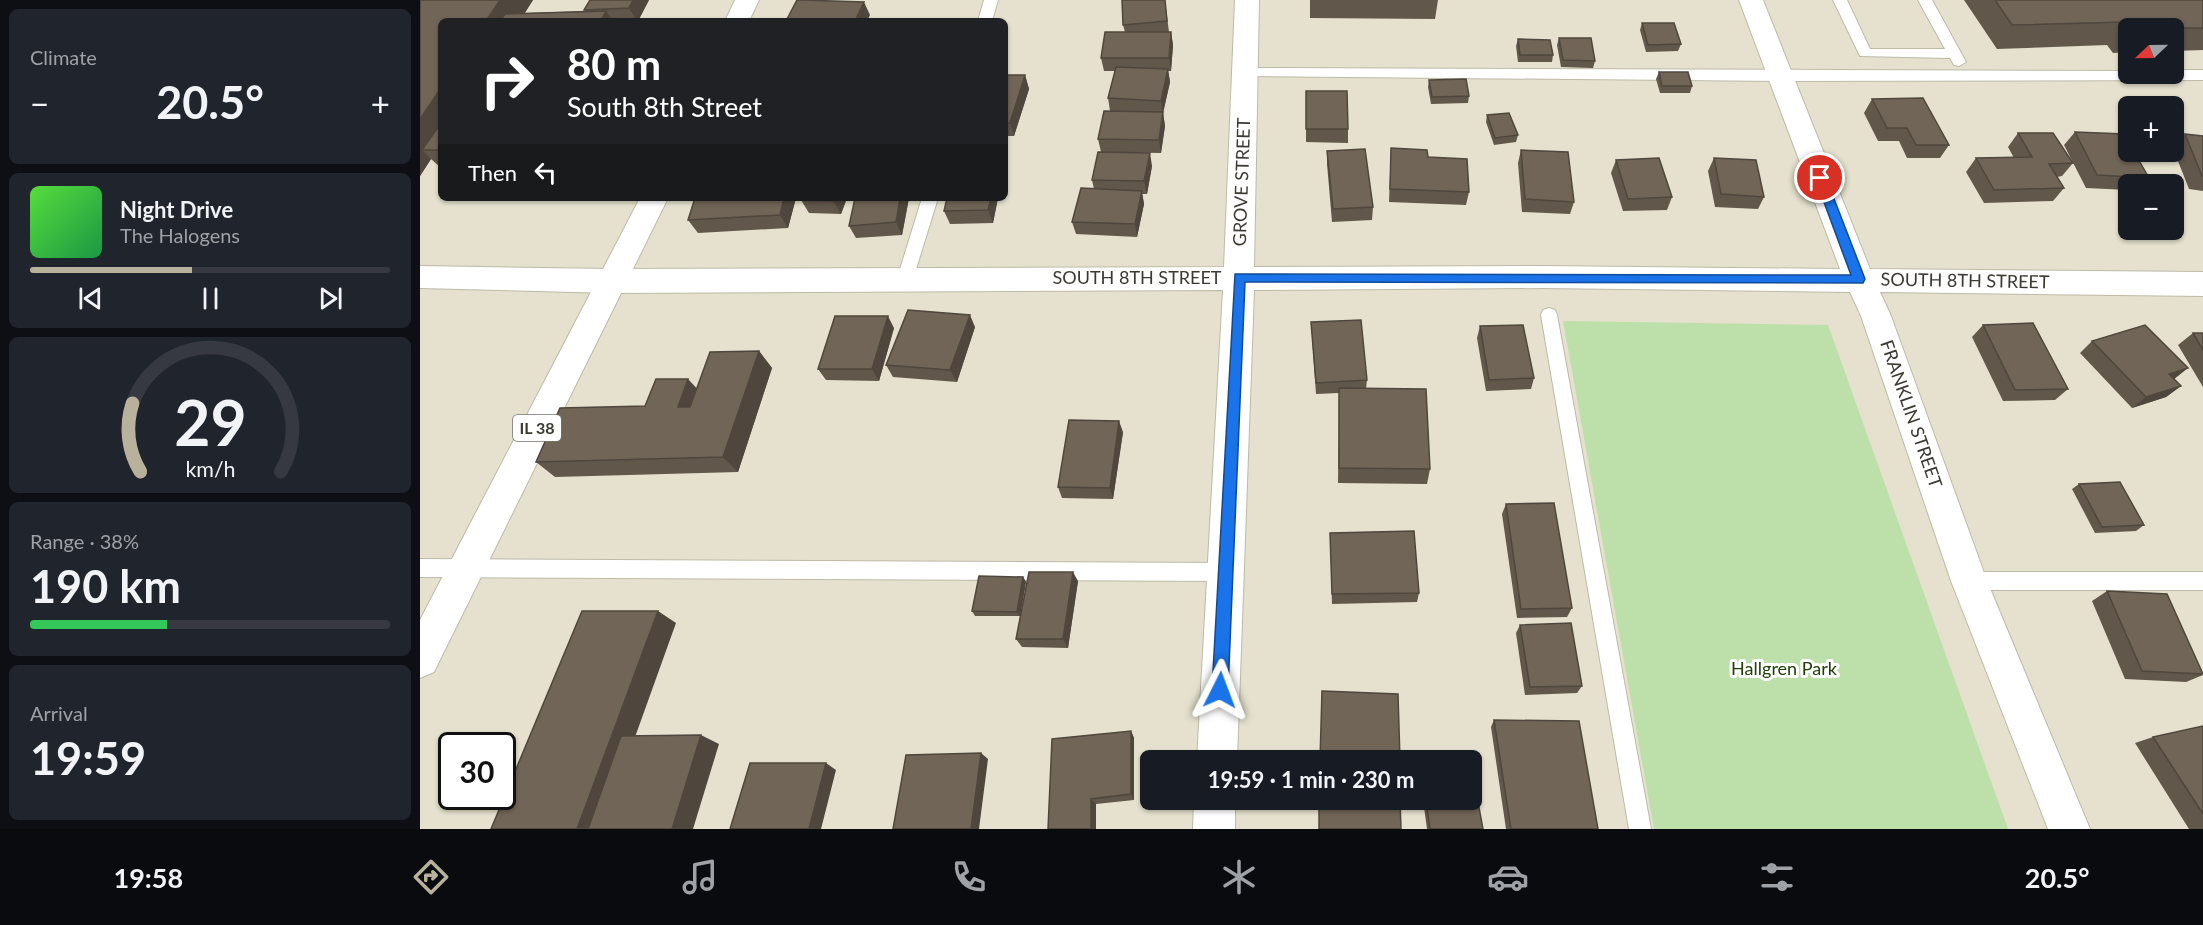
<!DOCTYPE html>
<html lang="en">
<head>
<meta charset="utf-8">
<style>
  :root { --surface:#171b24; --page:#20242c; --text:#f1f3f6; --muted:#9ea1a6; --line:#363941; --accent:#b8b29d }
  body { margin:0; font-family:Lato,sans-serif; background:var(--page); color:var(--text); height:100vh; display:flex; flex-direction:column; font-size:22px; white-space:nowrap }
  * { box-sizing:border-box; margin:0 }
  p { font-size:20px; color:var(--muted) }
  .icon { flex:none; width:33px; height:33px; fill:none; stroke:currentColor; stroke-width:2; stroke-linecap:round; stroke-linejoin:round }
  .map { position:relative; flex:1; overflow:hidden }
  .drawer { display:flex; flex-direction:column; gap:9px; padding:9px; background:#0d0f14; width:420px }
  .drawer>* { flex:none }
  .hud { position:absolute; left:18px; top:18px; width:570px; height:183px; border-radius:9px; box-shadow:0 2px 4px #0004; background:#202124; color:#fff; overflow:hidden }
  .needle { width:39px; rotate:248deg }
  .tools { position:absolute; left:1698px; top:18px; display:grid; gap:12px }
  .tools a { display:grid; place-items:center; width:66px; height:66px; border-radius:9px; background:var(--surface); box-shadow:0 2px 4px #0004; font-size:30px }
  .speed { position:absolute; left:18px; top:732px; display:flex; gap:12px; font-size:30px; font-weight:700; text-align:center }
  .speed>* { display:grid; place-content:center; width:78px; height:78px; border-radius:50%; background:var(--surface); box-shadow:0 2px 4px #0004; line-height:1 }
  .speed .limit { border:3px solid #111; border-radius:9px; background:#fff; color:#111 }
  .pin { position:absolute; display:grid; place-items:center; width:51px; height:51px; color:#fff; margin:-26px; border:3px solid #fff; border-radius:50%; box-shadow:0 2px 6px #0007 }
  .me { position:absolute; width:66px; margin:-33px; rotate:3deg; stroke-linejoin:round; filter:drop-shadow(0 0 4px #0008) }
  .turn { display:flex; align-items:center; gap:21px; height:126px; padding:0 30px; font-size:27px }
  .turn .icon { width:78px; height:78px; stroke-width:2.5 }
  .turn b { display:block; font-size:42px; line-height:51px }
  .then { display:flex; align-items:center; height:57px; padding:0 30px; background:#0003; gap:12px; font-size:22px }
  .big { font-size:45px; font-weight:700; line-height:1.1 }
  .drawer .widget { flex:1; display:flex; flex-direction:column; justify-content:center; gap:9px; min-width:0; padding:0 21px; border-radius:9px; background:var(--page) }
  .drawer .dial { align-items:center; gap:0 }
  .dial svg { height:156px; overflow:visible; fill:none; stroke:var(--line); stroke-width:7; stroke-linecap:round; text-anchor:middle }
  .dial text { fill:var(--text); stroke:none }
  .song { display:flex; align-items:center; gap:18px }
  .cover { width:72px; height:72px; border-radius:9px; background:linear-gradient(135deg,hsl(110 70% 55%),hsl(140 70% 35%)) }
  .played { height:6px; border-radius:3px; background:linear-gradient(90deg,var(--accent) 45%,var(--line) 45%) }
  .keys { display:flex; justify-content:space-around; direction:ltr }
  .heat { display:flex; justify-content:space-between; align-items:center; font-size:33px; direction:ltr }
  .charge { height:9px; border-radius:4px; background:linear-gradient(90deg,#34c759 38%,var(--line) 0) }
  .trip { position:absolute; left:720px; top:750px; width:342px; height:60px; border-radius:9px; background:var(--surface); box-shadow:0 2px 4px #0004; font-weight:700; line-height:60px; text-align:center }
  .dock { display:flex; height:96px; justify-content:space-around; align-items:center; background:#090b0e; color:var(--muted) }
  .dock .icon { width:42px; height:42px }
  .dock .active { color:var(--accent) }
  .dock b { font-size:27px; color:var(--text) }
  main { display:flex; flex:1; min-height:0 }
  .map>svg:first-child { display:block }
</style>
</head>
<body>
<main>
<section class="drawer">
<div class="widget"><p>Climate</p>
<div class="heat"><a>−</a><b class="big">20.5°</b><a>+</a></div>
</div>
<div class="widget">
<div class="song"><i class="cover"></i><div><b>Night Drive</b><p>The Halogens</p></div></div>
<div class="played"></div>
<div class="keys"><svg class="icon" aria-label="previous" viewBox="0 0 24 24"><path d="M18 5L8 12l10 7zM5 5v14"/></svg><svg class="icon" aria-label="pause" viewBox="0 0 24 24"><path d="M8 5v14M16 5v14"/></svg><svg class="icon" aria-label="next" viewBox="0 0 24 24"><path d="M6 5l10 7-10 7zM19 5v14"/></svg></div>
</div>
<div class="widget dial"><svg viewBox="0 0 100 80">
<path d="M14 69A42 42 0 1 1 86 69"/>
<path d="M14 69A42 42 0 0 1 10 34" stroke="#b8b29d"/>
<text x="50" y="56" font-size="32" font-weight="700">29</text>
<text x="50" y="72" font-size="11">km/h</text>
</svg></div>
<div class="widget"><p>Range · 38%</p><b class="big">190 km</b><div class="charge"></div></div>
<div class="widget"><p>Arrival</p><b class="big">19:59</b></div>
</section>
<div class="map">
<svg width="1783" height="829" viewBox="0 0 1783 829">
  <rect width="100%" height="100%" fill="#e5e1ce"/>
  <!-- green -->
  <path fill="#bddfaa" d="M1143 321 1408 325 1588 829H1234Z"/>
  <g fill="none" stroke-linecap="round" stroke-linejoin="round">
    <!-- lane casing -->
    <g stroke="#bdbaa7" stroke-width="2">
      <path id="lane" d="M564 0H578L572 21H558Z
        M1413 0H1427L1450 49H1525L1498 0H1512L1546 62 1539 66 1534 65 1530 58 1440 56Z
        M825 68 1708 71V74H1754V70H1783V80L1362 81 820 76 818 73Z
        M502 198H518L493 279 491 283 485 285 479 283 477 279Z
        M1129 308 1135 310 1137 315 1231 829H1209L1121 315 1123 310Z
        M0 559 806 563 813 566 816 572 813 578 806 581 0 577Z
        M1549 572H1783V590H1549L1542 588 1539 581 1542 574Z"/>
    </g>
    <!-- street casing -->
    <g stroke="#bdbaa7" stroke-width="2">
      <path id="street" d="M815 0H839L834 267 1123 266 1420 269 1319 0H1343L1450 269 1783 272V296L1460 292 1471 316 1567 581 1670 829H1628L1531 581 1441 316 1430 292 1123 288 834 290 817 760H777L803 290 191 293 0 288V266L191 269 804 267Z
        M774 800H815V829H773Z"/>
    </g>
    <!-- primary casing -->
    <g stroke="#bdbaa7" stroke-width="2">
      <path id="primary" d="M315 0H339L329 21H305Z
        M220 198H248L14 672 0 678V620Z"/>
    </g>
    <!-- lane -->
    <use href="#lane" fill="#fff" fill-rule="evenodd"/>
    <!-- street -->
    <use href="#street" fill="#fff" fill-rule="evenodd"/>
    <!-- primary -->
    <use href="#primary" fill="#fff" fill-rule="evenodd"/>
  </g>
  <!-- wall -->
  <path fill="#61574b" d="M0 0H113L105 13 165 11 164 10 229 0 218 21H21V168L11 159 0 176Z
    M702 0H745L749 32H751L753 45 751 71H748L750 82 743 113 745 126 741 153 681 152 678 139 690 111 688 98 695 71H684L681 58 705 32 703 25Z
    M890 0H1018L1015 19 890 18Z
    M1544 0H1783V50L1754 51V28H1708V52L1693 53 1687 45 1577 49Z
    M1222 23 1261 44 1258 51 1226 52 1220 30Z
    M1139 38 1175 61 1173 68 1141 67 1137 45Z
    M1098 39 1133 55 1132 62H1098L1096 46Z
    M1239 72 1272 86 1270 93H1240L1236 79Z
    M585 75H605L609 89 594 136H585Z
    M1009 80 1049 96 1048 103 1011 104 1008 87Z
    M886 91 928 129V143L886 142Z
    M1452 99 1529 145 1520 158H1487L1479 141H1458L1444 113Z
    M1067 115 1098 135 1096 142 1074 145 1066 122Z
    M1655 132 1729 178 1722 184H1708V190L1666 188 1644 145Z
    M1598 133 1653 163 1642 176 1637 177 1644 188 1633 201 1564 203 1546 172 1556 158H1594L1588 147Z
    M1765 134 1783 136V191L1769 189 1754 151V146Z
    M971 148 1008 157 1049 192 1046 205 969 202Z
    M1101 150 1154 202 1150 214 1102 212 1098 163Z
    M907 151 953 207 952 220 912 222 907 164Z
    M1294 158 1344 197 1338 209 1295 207 1288 171Z
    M1196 160 1252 197 1247 210 1203 211 1191 173Z
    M732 166 727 194H722L724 204 717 237 656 234 652 222 674 189 672 180Z
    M275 198H376L368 228 278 233 268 220Z
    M427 198 421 214 389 213 381 200Z
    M489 198 482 235 436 238 429 226Z
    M578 198 573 223 530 224 524 211Z
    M891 322 947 380 946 389 1010 469 1007 484 918 483 919 393 896 394Z
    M1563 325 1648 389 1635 400 1583 401 1552 337Z
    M1060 326 1114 378 1111 389 1066 391 1057 338Z
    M555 327 537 382 473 377 466 365Z
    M474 328 459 381 406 380 398 369Z
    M1773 333H1783V387L1758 345Z
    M1672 341 1754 379 1761 386 1746 397 1712 408 1660 353Z
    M339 351 352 368 318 472 135 477 116 462 225 406 277 388Z
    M703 432 693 499 642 498 638 487Z
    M1659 484 1724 525 1716 531 1675 533 1652 489Z
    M1086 504 1152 608 1147 617 1097 618 1082 514Z
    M910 533 999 593 997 602 912 604Z
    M603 577 606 582 600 616H555L552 611Z
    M658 581 648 648 602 647 596 639Z
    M1687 591 1783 675 1766 682 1705 679 1672 601Z
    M1100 625 1162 686 1157 693 1105 695 1096 633Z
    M1074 720 1178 829H1086L1071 727Z
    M1783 726V829H1769L1715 743 1733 737Z
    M711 731 714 738V800L676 804V829H628Z
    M1003 800H1052L1063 829H1007Z"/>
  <!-- shaded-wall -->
  <path fill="#4f473d" d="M80 0H113L99 21H66Z
    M213 0H229L218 21H217L209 8Z
    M444 2 450 15 447 21H435Z
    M186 11 193 21H181Z
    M751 32 753 45 751 71 749 58Z
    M748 69 750 82 743 113 745 126 741 153 739 140 743 113 741 101Z
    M605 75 609 89 594 136 590 123Z
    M21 88V143L2 150 11 159 0 176V119Z
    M585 146 587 153 585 163Z
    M730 153 732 166 727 194 724 181Z
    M722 191 724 204 717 237 715 224Z
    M364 198H376L368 228 360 215Z
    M414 198H427L421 214 413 201Z
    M480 198H489L482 235 476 222Z
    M571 198H578L573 223 568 210Z
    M550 315 555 327 537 382 530 370Z
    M468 316 474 328 459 381 452 369Z
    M339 351 352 368 318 472 303 457Z
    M1768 368 1753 380 1749 374Z
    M268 379 283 395 273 423 258 407Z
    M1761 386 1746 397 1712 408 1726 397Z
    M699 421 703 432 693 499 690 488Z
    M653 572 658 581 648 648 643 639Z
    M603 577 606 582 600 616 597 612Z
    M238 611 256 623 182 829H157Z
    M711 731 714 738V800L711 794Z
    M281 735 299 744 273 829H252Z
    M561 753 568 759 559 829H551Z
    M406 763 416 770 401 829H389Z
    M671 799 676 804V829H671Z"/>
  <!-- building -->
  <path fill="#716557" stroke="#4f473d" stroke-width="1.5" d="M0 0H80L66 21H21V88L0 119Z
    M170 0H213L209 8 164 10Z
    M377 0H382L444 2 435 21H366Z
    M702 0H745L747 21 703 25Z
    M1575 0H1783V28H1710L1705 22 1592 25Z
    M186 11 181 21H80L85 14Z
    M1222 23H1254L1261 44 1228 45Z
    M685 32H751L749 58H681Z
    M1139 38H1171L1175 61 1143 60Z
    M1098 39 1130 40 1133 55H1100Z
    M696 67 748 69 741 101 688 98Z
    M1239 72H1268L1272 86H1242Z
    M585 75H605L590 123H585Z
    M1046 79 1049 96 1012 97 1009 80Z
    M886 91H927L928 129H886Z
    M1503 98 1529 145H1496L1487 128H1467L1452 99Z
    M684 111 743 112 739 140 678 139Z
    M1089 113 1098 135 1075 138 1067 115Z
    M21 123V150H2Z
    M1655 132 1705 134 1708 141V152H1714L1729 178 1677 175Z
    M1598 133H1633L1653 163 1629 164 1644 188 1574 190 1556 158 1612 157Z
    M1765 134 1783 136V176H1782Z
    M971 148 1007 150 1008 157 1047 159 1049 192 970 189Z
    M945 149 953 207 913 209 907 151Z
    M1101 150 1148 152 1154 202 1105 199Z
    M678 152 730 153 724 181 672 180Z
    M1239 158 1252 197 1208 199 1196 160Z
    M1294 158 1336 160 1344 197 1301 194Z
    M661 188 722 191 715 224 652 222Z
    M275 198H364L360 215 268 220Z
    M382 198H414L413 201 381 200Z
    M435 198H480L476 222 429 226Z
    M527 198H571L568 210 524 211Z
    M488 310 550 315 530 370 466 365Z
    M415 316H468L452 369H398Z
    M941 320 947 380 896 383 891 322Z
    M1613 323 1648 389 1595 390 1563 325Z
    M1103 325 1114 378 1069 380 1060 326Z
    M1725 325 1768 368 1749 374 1761 386 1726 397 1672 341Z
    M1773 333H1783V350Z
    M339 351 303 457 116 462 140 408 225 406 236 379H268L258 407H270L290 352Z
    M919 388 1006 389 1010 469 919 468Z
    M649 420 699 421 690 488 638 487Z
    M1700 482 1724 525 1682 527 1659 484Z
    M1134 503 1152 608 1101 609 1086 504Z
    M994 531 999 593 912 594 910 533Z
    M609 572H653L643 639H596Z
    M559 576 603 577 597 612 552 611Z
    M1687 591 1747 594 1783 674 1722 671Z
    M162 611H238L157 829H71Z
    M1151 623 1162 686 1110 687 1100 625Z
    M902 691 978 694 980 760H900Z
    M1074 720 1159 721 1178 829H1091Z
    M1783 726V814L1733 737Z
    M711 731V794L671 799V829H628L632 739Z
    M281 735 252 829H168L201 736Z
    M561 753 551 829H473L486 755Z
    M330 763H406L389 829H310Z
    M1055 786 1063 829H1010L1006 800H1052V787Z
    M899 800H980L981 829H899Z"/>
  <!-- route -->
  <path fill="#1a73e8" stroke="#114b97" stroke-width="1.5" d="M1400 174 1406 178 1445 279 1443 283 825 282 808 690 806 695 800 698 795 695 792 690 815 274 1431 275 1395 178Z"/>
  <g text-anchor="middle" stroke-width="6" stroke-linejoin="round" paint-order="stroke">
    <!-- shield labels -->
    <rect fill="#fff" stroke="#767470" stroke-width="1.5" x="93" y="415" width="48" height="26" rx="4.5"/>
    <g font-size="16" font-weight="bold" fill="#3b3932">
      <text x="117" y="434">IL 38</text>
    </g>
    <!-- street labels -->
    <g font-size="18" fill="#3b3932" stroke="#fff">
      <text transform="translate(822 182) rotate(-88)" y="6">GROVE STREET</text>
      <text x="717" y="284">SOUTH 8TH STREET</text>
      <text transform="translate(1545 281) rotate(1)" y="6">SOUTH 8TH STREET</text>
      <text transform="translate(1491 414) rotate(71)" y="6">FRANKLIN STREET</text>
    </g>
    <!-- park labels -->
    <g font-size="18" fill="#203f04" stroke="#fff">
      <text x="1364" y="675">Hallgren Park</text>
    </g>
  </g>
</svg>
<div class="tools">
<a><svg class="needle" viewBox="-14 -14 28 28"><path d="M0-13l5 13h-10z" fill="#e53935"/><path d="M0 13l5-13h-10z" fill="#9ea1a6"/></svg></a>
<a>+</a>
<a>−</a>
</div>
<div class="speed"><div class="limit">30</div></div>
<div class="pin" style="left:1400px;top:178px;background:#d93025"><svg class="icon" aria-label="arrive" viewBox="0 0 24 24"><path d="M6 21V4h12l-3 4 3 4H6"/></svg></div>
<svg class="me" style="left:800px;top:690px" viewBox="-20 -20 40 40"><path d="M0-17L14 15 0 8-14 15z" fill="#1a73e8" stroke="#fff" stroke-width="4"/></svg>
<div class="trip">19:59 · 1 min · 230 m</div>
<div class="hud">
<div class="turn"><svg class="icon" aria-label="right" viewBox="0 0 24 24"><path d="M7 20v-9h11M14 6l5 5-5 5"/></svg><div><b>80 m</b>South 8th Street</div></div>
<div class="then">Then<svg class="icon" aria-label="left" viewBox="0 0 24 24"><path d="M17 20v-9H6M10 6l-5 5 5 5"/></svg></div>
</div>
</div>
</main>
<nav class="dock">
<b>19:58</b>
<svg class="icon active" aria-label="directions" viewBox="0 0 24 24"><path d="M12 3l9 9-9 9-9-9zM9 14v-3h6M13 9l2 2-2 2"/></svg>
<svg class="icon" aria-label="music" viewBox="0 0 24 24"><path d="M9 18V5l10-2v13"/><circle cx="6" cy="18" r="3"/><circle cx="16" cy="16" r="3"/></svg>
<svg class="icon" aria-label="phone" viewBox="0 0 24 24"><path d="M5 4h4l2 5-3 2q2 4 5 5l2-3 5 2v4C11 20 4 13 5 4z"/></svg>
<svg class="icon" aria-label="climate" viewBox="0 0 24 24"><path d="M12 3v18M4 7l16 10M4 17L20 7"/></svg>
<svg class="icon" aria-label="car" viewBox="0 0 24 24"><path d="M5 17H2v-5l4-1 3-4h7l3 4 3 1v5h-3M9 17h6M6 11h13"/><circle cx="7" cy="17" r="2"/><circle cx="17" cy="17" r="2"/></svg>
<svg class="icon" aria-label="filters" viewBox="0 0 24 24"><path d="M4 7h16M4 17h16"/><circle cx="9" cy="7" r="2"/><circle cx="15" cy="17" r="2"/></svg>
<b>20.5°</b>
</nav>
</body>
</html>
